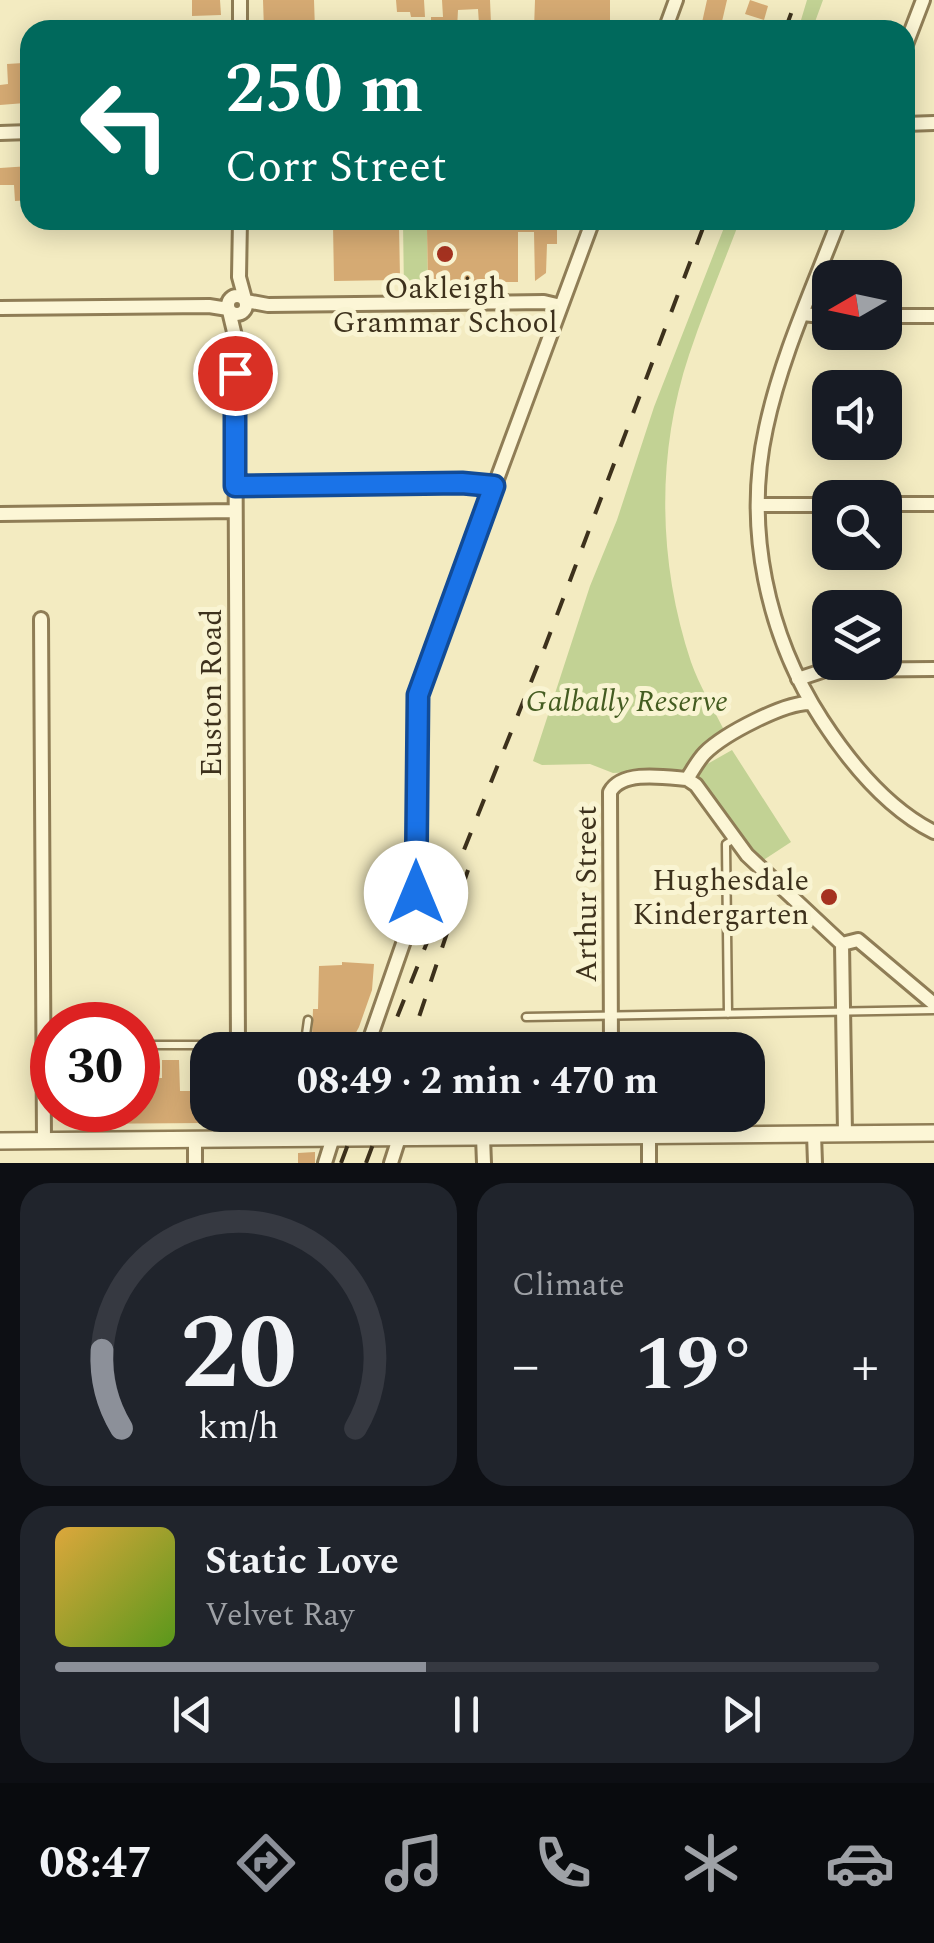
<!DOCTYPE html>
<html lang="en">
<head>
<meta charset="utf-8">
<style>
  :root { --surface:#171b24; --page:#20242c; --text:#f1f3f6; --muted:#9ea1a6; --line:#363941; --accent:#8c9099 }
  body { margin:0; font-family:Spectral,serif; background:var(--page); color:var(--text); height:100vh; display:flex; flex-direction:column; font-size:38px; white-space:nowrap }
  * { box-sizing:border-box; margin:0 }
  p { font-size:32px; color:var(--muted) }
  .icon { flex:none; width:55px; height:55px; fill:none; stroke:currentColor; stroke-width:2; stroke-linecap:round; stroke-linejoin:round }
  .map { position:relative; height:1163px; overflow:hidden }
  .details { display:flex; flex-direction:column; gap:20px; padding:20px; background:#0d0f14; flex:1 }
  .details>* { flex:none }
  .guide { position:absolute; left:20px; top:20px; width:895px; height:210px; border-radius:30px; box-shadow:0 5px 25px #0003; background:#00695c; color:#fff; overflow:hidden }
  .needle { width:65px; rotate:261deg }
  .fabs { position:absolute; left:812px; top:260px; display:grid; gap:20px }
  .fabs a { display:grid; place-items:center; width:90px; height:90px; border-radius:20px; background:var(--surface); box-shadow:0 5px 25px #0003; font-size:50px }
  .speed { position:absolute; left:30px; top:1002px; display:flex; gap:20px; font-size:50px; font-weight:700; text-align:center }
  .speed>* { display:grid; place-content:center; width:130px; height:130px; border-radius:50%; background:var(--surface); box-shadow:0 5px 25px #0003; line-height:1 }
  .speed .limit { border:15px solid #d22; background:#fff; color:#111 }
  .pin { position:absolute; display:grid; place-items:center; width:85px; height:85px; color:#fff; margin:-42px; border:5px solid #fff; border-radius:50%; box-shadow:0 2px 10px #0007 }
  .me { position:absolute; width:110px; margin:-55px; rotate:0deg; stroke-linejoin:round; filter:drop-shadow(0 0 8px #0008) }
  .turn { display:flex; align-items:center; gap:35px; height:210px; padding:0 40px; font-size:45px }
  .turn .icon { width:130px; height:130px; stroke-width:2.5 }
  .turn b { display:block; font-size:70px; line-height:85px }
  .big { font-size:75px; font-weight:700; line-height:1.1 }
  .details .widget { flex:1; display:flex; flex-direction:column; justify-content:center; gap:15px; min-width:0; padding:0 35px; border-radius:30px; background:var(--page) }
  .details .dial { align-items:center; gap:0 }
  .dial svg { height:260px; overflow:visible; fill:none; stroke:var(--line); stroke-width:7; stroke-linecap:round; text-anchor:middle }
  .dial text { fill:var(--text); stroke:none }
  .song { display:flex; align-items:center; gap:30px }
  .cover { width:120px; height:120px; border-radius:15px; background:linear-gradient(135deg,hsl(40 70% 55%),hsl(90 70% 35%)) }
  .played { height:10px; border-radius:5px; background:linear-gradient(90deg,var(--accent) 45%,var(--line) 45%) }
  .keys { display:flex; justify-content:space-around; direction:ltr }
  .heat { display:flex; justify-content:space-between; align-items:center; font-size:55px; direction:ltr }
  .details .tiles { flex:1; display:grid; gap:20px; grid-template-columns:1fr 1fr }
  .widget:last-child { grid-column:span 2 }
  .trip { position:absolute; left:190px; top:1032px; width:575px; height:100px; border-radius:30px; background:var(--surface); box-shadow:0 5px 25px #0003; font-weight:700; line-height:100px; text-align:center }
  .tab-bar { display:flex; height:160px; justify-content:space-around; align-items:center; background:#090b0e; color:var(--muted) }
  .tab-bar .icon { width:70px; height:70px }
  .tab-bar .current { color:var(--accent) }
  .tab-bar b { font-size:45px; color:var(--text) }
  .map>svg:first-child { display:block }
</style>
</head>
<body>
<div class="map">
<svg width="934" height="1163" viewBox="0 0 934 1163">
  <rect width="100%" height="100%" fill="#f3ebc1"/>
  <!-- green -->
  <path fill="#c2d294" d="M807 0H823L812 30H798Z
    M412 220H444V230H427L428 290H404L403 223H411Z
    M727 220H740C723 265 704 310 689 355 656 454 658 563 691 662 699 685 713 708 724 730L686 769 613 773 590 764 542 765 533 761 590 586 617 520 654 407Z
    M732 750 791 842 762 861 728 822 695 771Z"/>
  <!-- building -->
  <path fill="#d5aa73" d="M192 0H220L221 15 192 16Z
    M263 0H314L315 30H264Z
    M396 0H424L425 17H411L410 12H397Z
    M442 0H490L491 24H479L478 9 458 10 457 29 431 30V17H443Z
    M535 0H610V28L534 29Z
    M707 0H727L720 30 701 27Z
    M750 0 768 6 764 20 745 14Z
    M23 63 25 103 0 105V85L8 84 7 64Z
    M30 166V200L15 201 14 185H0V168Z
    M482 220H557V244H547L546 273 535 281 534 232H518V282H428L427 230H444V226H482Z
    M333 225H399L400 277H395V280L334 281Z
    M342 962 374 964 372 990 359 1027 353 1038H312L313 1009H318L319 966 342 965Z
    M162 1060H179L180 1091H208V1123L63 1124V1110H138V1078H162Z
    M415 1115H438V1126H414Z
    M315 1152V1163H298V1153Z"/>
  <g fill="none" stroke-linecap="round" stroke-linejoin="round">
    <!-- service casing -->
    <g stroke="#8f7d56" stroke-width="11">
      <path id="service" d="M728 1014 726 844 734 839
        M526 1017 934 1010
        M304 1049 308 1020
        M138 1057 153 1045H367"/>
    </g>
    <!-- minor casing -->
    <g stroke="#8f7d56" stroke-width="18">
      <path id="minor" d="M240 0V30
        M665 30 676 0
        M905 47 923 0
        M905 124 934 123
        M0 133 30 132
        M240 220 239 277 245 299
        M839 220C813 288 781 357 766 428 744 528 767 635 822 720 850 763 888 809 934 832
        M228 305a9 9 0 1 1 18 0a9 9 0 1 1-18 0Z
        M246 301 268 305 544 302 561 306
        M0 308 209 306 228 309
        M229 311 235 336 238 1050
        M803 314 830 317
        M885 316H934
        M235 485 474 483 494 486
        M885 504H934
        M758 505H830
        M0 514 235 511
        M41 619 44 1141
        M798 679 825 670 934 669
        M687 779 696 785 747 855 842 944 845 1133
        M687 779C693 770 698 760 705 753 724 734 785 702 811 703
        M842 944 858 940 934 1004
        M366 1050 413 915 417 695 593 220
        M611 1050 610 792C622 770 664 777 687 779
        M814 1134 815 1163
        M649 1135V1163
        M611 1136V1115
        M483 1137 484 1163
        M195 1139V1163
        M237 1139 238 1115
        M325 1163 340 1115
        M391 1163 399 1138"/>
    </g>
    <!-- tertiary casing -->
    <g stroke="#8f7d56" stroke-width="20">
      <path id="tertiary" d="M0 1141 934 1133"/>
    </g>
    <!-- service -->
    <use href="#service" stroke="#fcf6d6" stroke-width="6"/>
    <!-- minor -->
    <use href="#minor" stroke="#fcf6d6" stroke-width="12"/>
    <!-- tertiary -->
    <use href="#tertiary" stroke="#fcf6d6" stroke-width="15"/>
    <!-- rail -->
    <path stroke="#3d311c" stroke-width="4" stroke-dasharray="18 18" stroke-linecap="butt" d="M785 30 796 0
      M384 1050 543 652 706 220
      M408 1050 468 870
      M341 1163 359 1115
      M366 1163 384 1115"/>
  </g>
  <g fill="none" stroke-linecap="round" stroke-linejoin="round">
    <!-- route casing -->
    <g stroke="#114b97" stroke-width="25">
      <path id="route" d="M235 373V486L462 483 494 486 418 695 416 893"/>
    </g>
    <!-- route -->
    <use href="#route" stroke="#1a73e8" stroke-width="18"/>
  </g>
  <!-- markers -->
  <g fill="#a53220" stroke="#f9f4d2" stroke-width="4">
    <circle cx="445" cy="254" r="10"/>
    <circle cx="829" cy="897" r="10"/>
  </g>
  <g text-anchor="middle" stroke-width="10" stroke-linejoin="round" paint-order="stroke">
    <!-- poi labels -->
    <g font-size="30" fill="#3d311c" stroke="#f9f4d2">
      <text x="445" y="298">Oakleigh<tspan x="445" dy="34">Grammar School</tspan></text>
      <text x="809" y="890" text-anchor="end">Hughesdale<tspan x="809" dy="34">Kindergarten</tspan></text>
    </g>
    <!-- street labels -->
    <g font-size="30" fill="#3d311c" stroke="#f9f4d2">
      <text transform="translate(211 693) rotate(-90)" y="10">Euston Road</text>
      <text transform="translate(586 894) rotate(-90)" y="10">Arthur Street</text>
    </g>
    <!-- park labels -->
    <g font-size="30" font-style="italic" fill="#445c21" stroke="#f9f4d2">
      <text x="627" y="711">Galbally Reserve</text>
    </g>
  </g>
</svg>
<div class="fabs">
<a><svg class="needle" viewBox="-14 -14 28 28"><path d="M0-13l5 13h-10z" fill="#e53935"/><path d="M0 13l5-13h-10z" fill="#9ea1a6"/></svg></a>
<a><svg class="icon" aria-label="sound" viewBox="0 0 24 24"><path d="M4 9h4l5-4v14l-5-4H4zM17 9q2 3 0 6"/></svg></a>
<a><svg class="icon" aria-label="search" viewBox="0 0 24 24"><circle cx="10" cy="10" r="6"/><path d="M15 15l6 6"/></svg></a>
<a><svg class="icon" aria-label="layers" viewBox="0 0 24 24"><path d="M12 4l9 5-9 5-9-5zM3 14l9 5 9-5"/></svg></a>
</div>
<div class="speed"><div class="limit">30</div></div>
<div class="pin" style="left:235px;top:373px;background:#d93025"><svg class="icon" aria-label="arrive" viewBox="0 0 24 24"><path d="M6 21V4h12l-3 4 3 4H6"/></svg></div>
<svg class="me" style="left:416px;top:893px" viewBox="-20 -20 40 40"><circle r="19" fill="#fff"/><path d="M0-13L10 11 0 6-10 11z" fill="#1a73e8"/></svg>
<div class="trip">08:49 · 2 min · 470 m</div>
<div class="guide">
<div class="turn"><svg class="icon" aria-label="left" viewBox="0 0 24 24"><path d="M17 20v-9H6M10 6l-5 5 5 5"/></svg><div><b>250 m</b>Corr Street</div></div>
</div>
</div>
<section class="details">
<div class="tiles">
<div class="widget dial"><svg viewBox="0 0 100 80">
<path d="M14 69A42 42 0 1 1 86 69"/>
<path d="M14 69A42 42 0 0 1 8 45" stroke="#8c9099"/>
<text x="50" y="56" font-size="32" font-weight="700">20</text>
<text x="50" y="72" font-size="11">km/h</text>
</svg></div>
<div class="widget"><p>Climate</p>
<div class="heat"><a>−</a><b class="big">19°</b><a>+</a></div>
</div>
<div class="widget">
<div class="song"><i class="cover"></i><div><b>Static Love</b><p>Velvet Ray</p></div></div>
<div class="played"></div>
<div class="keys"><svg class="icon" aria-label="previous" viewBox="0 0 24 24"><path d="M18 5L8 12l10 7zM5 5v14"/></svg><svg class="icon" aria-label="pause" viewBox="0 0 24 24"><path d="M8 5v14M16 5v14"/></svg><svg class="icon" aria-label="next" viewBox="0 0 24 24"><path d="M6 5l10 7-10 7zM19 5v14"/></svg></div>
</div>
</div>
</section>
<nav class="tab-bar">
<b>08:47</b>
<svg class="icon current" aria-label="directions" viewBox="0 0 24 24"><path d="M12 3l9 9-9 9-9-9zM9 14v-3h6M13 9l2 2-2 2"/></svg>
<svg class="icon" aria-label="music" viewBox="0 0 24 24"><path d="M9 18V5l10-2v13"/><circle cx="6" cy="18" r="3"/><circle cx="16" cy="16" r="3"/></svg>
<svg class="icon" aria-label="phone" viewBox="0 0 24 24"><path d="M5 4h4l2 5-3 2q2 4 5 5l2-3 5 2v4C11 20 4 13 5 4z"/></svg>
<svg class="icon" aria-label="climate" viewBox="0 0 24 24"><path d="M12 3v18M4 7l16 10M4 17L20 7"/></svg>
<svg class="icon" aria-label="car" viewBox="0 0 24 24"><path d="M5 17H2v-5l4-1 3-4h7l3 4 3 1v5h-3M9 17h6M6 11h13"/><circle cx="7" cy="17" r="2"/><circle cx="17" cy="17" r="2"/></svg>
</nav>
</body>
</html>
